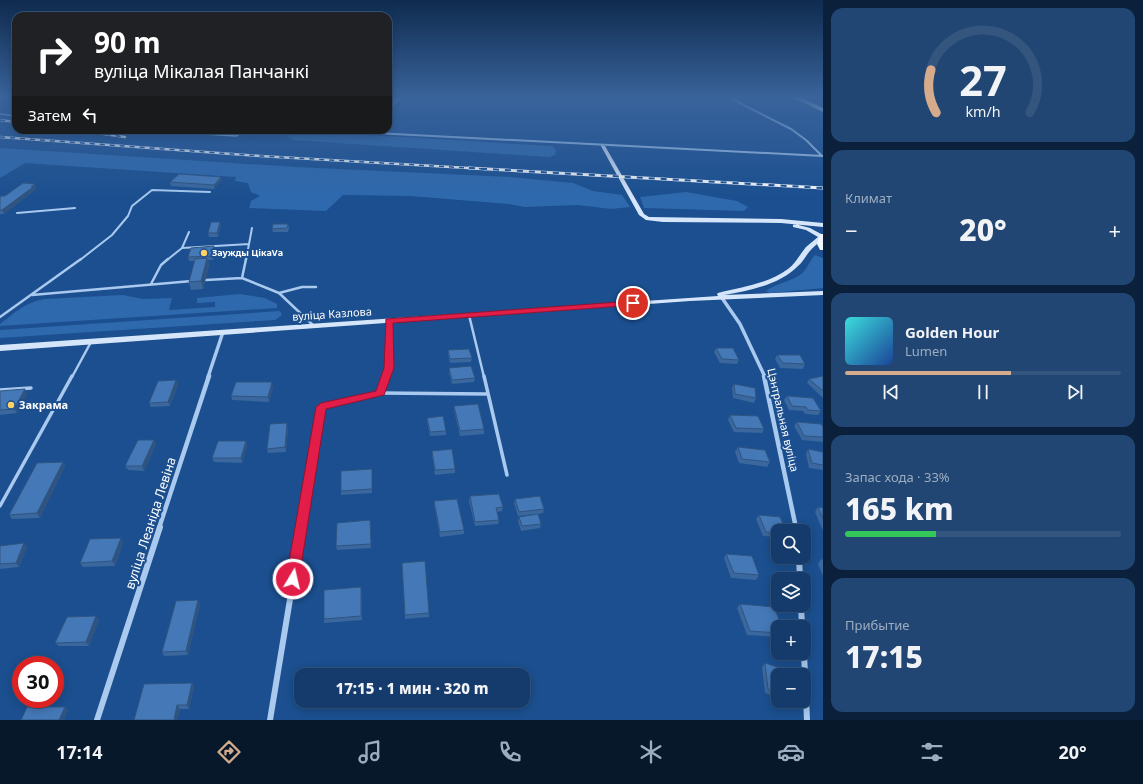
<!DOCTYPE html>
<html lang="ru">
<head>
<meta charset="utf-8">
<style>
  :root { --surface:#143b6b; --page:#214673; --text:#f1f3f6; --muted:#9dadc1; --line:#33557e; --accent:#d6ab8b }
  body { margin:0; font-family:"Noto Sans",sans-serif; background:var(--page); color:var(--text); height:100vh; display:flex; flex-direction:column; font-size:15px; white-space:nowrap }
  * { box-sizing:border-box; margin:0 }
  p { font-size:13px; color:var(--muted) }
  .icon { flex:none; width:22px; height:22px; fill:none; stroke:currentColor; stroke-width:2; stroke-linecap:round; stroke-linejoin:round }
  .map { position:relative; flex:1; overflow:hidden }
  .side { display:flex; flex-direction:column; gap:8px; padding:8px; background:#0b203b; width:320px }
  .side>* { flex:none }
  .banner { position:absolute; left:12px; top:12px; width:380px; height:122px; border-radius:12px; box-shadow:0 2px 10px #0003,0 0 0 1px var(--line); background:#202124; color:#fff; overflow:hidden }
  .controls { position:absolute; left:771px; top:524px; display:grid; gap:8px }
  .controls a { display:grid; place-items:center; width:40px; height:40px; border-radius:8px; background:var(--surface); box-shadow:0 2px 10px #0003,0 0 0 1px var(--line); font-size:20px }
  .speed { position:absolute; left:12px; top:656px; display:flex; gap:8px; font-size:20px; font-weight:700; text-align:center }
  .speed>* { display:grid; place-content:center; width:52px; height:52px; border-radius:50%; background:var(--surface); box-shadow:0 2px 10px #0003,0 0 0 1px var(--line); line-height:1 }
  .speed .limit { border:6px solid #d22; background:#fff; color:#111 }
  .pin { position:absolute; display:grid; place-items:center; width:34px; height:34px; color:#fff; margin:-17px; border:2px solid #fff; border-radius:50%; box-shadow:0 1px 4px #0007 }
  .me { position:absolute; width:44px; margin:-22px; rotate:9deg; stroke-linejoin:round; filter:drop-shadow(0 0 3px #0008) }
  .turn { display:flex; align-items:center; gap:14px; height:84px; padding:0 16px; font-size:18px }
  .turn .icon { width:52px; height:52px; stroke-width:2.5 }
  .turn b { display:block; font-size:28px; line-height:34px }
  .then { display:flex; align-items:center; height:38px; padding:0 16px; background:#0003; gap:8px; font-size:15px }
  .big { font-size:30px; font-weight:800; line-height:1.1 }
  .side .widget { flex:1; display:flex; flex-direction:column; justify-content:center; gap:6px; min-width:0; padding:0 14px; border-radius:12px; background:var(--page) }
  .side .dial { align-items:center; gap:0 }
  .dial svg { height:104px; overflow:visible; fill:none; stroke:var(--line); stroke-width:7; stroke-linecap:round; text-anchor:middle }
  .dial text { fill:var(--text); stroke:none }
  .song { display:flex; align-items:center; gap:12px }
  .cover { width:48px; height:48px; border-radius:6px; background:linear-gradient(135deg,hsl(180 70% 55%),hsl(220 70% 35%)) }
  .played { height:4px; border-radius:2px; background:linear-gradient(90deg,var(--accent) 60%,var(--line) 60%) }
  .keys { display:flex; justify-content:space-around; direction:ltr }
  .heat { display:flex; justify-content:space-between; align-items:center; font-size:22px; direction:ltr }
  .charge { height:6px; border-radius:3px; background:linear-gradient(90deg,#34c759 33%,var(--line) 0) }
  .trip { position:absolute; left:294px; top:668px; width:236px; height:40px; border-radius:12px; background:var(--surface); box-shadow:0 2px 10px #0003,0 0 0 1px var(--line); font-weight:800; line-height:40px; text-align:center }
  .menu { display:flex; height:64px; justify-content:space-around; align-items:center; background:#08182b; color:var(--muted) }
  .menu .icon { width:28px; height:28px }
  .menu .current { color:var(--accent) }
  .menu b { font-size:18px; color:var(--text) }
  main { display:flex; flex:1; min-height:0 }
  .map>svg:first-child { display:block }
</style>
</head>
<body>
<main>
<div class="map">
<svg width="823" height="720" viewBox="0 0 823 720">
  <rect width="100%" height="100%" fill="#1b4f8f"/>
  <!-- green -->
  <path fill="#2e69ad" d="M299 131 552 146 556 150 555 155 549 157 293 140 287 137 294 132Z
    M0 148 296 167 510 177 573 183 593 191 622 195 630 207 611 209 578 205 525 207 509 204 410 196 343 195 326 211 249 208 251 201 260 196 251 192 248 183 235 181 236 177 25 163 0 178Z
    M686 192 737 201 748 207 744 211 644 208 640 197Z
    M815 255 823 258V288L770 293 766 291C775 284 789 282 800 275 808 269 809 261 815 255Z
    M240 294 265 298 277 304V308L0 326V324C14 313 26 302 44 299L123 295 143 299 172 298 169 310 215 307V302L197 303V298Z
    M280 311 282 315 275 320 0 338V330Z"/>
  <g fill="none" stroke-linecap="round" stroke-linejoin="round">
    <!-- lane-far3 -->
    <path stroke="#a9c9ee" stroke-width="1.5" d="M0 114 16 116
      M139 130 236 136 246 130"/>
    <!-- lane-far2 -->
    <path stroke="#a9c9ee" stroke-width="2" d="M17 213 75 208
      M182 248 249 244
      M80 260 112 235 128 216 132 206 152 190 210 192
      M167 260 182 248 189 232
      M246 260 252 228"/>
    <!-- lane-far1 -->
    <path stroke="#a9c9ee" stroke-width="2.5" d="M242 278 246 259
      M206 280 242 278 279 293 314 326
      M151 284 161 265 168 259
      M279 293 302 287H316
      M32 295 192 281
      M469 315 484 377
      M0 317 81 259
      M72 377 91 342"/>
    <!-- lane -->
    <path stroke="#a9c9ee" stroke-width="3.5" d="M484 376 507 475
      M0 390 31 388
      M380 393 487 394
      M0 506 72 376"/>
    <!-- street-far3 -->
    <path stroke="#a9c9ee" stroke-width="2" d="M2 97 16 99
      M728 97 791 129 806 140 822 156
      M388 99 399 100
      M388 110 401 97
      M317 130 823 156"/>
    <!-- street-far2 -->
    <path stroke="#a9c9ee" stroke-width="3.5" d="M722 298 740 324 765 377
      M208 377 223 332
      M386 377 389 368V321"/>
    <!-- street-far1 -->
    <path stroke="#a9c9ee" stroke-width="4.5" d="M764 376 796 528
      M159 528 209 376
      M301 528 321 407 380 393 386 376"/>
    <!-- street -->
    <path stroke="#a9c9ee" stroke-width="6" d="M796 527 797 531
      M799 557 800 579
      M801 605 802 627
      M804 653 807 720
      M97 720 160 527
      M270 720 302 527"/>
    <!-- secondary -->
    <path fill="#d6e6fa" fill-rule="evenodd" d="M601 145 605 146 644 214 649 217 781 219 823 223V227L781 223 663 222 646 220 639 215 601 146Z
      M795 224 810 228 823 235V239C818 243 813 247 809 252 805 257 803 262 798 266 779 285 749 291 724 295L823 291V295L690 301 0 351V345L718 296 717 294 718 293C741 287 768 284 788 269 796 263 800 254 806 247 810 244 814 240 818 237L806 230 793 227V225Z"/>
    <!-- primary -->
    <path fill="#f0f6ff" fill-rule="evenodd" d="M820 234H823V250H820L817 244Z"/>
    <!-- highway -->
    <path fill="#fff" fill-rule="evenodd" d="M792 97H800L823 108V112Z"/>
    <!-- rail-far1 casing -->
    <g stroke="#fff" stroke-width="2.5">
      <path id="rail-far1" d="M0 120 16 122
        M76 130 125 137
        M0 137 260 156 486 169"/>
    </g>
    <!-- rail casing -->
    <g stroke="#fff" stroke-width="3">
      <path id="rail" d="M469 168 823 188"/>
    </g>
    <!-- rail-far1 -->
    <use href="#rail-far1" stroke="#1b4f8f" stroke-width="1.5" stroke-dasharray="5" stroke-linecap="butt"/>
    <!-- rail -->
    <use href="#rail" stroke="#1b4f8f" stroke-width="2" stroke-dasharray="6" stroke-linecap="butt"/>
  </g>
  <!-- wall -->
  <path fill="#3a679d" d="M222 180 214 189 171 186 170 182Z
    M36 187 34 189 35 190 4 214H0V197Z
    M288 224 289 228 288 232H273L272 229Z
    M221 225 218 237H209L208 233Z
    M215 250 213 260H208L209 266 203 289 191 290 189 282 195 261H189L188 257Z
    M716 348 739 360 737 364 720 363 714 352Z
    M448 350 472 358 471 362 450 363 448 354Z
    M777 355 805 364 803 369 780 368 775 359Z
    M449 368 475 378 474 382 452 384 449 373Z
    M823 376V398L807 383 809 379Z
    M176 380 178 385 170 406 151 407 149 403Z
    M734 384 756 398 754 403 733 398 732 388Z
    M273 386 269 402 232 400 231 396Z
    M0 391 27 394 17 413 0 415Z
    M787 396 821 411 818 415 805 414 803 411 789 410 784 400Z
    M454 406 484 429V434L460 436 454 410Z
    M730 415 764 429 762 433 734 432 728 420Z
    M427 418 446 431V435L430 436 427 422Z
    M797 422 823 427V442L802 440 794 426Z
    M288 427 286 452 268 453 267 449Z
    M246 441 247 446 242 463 214 462 212 458Z
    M156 444 144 471 128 470 125 466Z
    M738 447 770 462 767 467 739 463 735 452Z
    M808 449 823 452V470L809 468 806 454Z
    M432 451 455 469V473L435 475 432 455Z
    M63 462 65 466 40 518 12 519 9 515Z
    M372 469V493L341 495V491Z
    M470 496 503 507 502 511 497 512 499 520 498 524 475 526 469 501Z
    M515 499 544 509 543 513 538 514 541 524 540 528 521 531 518 521 519 517 537 514 518 516 514 503Z
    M434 501 464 530V534L440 537 434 505Z
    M818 507 823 508V531L815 512Z
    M759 515 778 531V537L763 536 756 519Z
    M370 520 371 548 337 550 336 546Z
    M123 542 115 566 83 567 80 563Z
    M0 546 27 547 19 567 0 569Z
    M726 554 759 575 756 580 731 578 724 558Z
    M821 559 823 560V576L818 564Z
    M402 563 429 613V617L405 619Z
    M361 587 362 620 324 623V619Z
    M200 604 188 655 164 656 162 652Z
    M740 604 778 627V637L747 635 737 608Z
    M99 620 89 646H59L55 643Z
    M765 663 778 675V697L765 693 762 667Z
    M192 683 194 686 189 709H180L177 720H134Z
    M301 701H330L329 706H298L297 702Z"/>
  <!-- shaded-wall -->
  <path fill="#305480" d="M221 177 222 180 214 189V185Z
    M35 184 36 187 34 189 35 190 4 214 2 210Z
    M220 222 221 225 218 237 217 233Z
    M214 246 215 250 213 260 212 256Z
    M207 258 209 266 203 289 201 281Z
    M176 380 178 385 170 406 168 402Z
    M272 382 273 386 269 402 268 397Z
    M25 389 27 394 17 413 14 409Z
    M287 423 288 427 286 452 285 447Z
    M154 440 156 444 144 471 142 466Z
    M246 441 247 446 242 463 241 458Z
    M63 462 65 466 40 518 37 513Z
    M121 538 123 542 115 566 112 561Z
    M24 543 27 547 19 567 16 563Z
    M198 600 200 604 188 655 186 651Z
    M96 616 99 620 89 646 86 642Z
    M192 683 194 686 189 709 187 705Z
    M177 705 180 709 177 720H174Z
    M65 707 68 710 64 720H59Z"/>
  <!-- building -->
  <path fill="#4478b7" stroke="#305480" d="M179 174 221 177 214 185 170 182Z
    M23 183 35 184 31 187H33L2 210H0V197L2 196H5Z
    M211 222H220L217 233H208Z
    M273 224H288L287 228 272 229Z
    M214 246 212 256 188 257 191 248Z
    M207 258 201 281 189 282 195 259Z
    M716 348H733L739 360 722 359Z
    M469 349 472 358 450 359 448 350Z
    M777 355H800L805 364 783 363Z
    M471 366 475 378 452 380 449 368Z
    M823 376V391L809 379Z
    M176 380 168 402 149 403 158 381Z
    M236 382H272L268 397 231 396Z
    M734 384 755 388 756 398 735 394Z
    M25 389 14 409 0 410V391Z
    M787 396 813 398 821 411 808 410 806 407 792 406Z
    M478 404 484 429 460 431 454 406Z
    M730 415 758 416 764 429 736 428Z
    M443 416 446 431 430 432 427 418Z
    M797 422 821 424 823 427V437L804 436Z
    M287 423 285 447 267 449 270 424Z
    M138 440H154L142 466H125Z
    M218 441H246L241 458H212Z
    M738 447 765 450 770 462 742 459Z
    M452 449 455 469 435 470 432 451Z
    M808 449 823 452V465L812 463Z
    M63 462 37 513 9 515 37 463Z
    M372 469V489L341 491V471Z
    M499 494 503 507 496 508 499 520 475 522 470 496Z
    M540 496 544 509 519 512 515 499Z
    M457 499 464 530 440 532 434 501Z
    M818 507 823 508V519Z
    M538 514 541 524 522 526 519 517Z
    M759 515 780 517 786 531H778V533L766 532Z
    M370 520 371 544 336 546 337 523Z
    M121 538 112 561 80 563 90 539Z
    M24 543 16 563 0 564V546Z
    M726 554 752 556 759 575 734 573Z
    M425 561 429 613 405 615 402 563Z
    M361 587V616L324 619V590Z
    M198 600 186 651 162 652 176 601Z
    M740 604 774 607 782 627H778V633L750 631Z
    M96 616 86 642 55 643 67 617Z
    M765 663 789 671 790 675H778V693L768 689Z
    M302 669H332L331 675H301Z
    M301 677V701H329L328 703 297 702Z
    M192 683 187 705H177L174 720H134L144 684Z
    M27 707H65L59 720H21Z"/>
  <!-- sky -->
  <linearGradient id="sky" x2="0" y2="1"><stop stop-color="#0f2b4f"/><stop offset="0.49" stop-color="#39639b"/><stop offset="1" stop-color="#39639b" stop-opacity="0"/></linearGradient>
  <rect width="823" height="198" fill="url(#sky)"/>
  <!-- route -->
  <path fill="#e11d48" stroke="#92132f" d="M633 301 637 303 636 305 393 323 394 368 384 395 326 409 299 579 297 583 293 585 288 583 286 579 316 407 321 403 376 391 384 368 386 319Z"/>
  <!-- markers -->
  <g fill="#ffd166" stroke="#1b4f8f" stroke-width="1.5">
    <circle cx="204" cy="253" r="4"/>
    <circle cx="11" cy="405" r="4"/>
  </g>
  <g text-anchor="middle" stroke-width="4" stroke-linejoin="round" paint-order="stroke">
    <!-- far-poi labels -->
    <g font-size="9" font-weight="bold" fill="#fff" stroke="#1b4f8f" text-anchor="start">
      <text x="212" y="256">Заужды ЦікаVа</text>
    </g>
    <!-- street labels -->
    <g font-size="11" fill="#fff" stroke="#1b4f8f">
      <text transform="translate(332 314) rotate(-4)" y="4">вуліца Казлова</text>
      <text transform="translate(783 420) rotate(77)" y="4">Цэнтральная вуліца</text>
    </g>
    <!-- poi labels -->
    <g font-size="11" font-weight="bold" fill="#fff" stroke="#1b4f8f" text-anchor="start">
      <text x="19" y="409">Закрама</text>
    </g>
    <!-- near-street labels -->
    <g font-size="13" fill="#fff" stroke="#1b4f8f">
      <text transform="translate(150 523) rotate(-72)" y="5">вуліца Леаніда Левіна</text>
    </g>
  </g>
</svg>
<div class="controls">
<a><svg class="icon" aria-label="search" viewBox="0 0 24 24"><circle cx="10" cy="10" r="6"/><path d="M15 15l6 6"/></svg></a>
<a><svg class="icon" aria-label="layers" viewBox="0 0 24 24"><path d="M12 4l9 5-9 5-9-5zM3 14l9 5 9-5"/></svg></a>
<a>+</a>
<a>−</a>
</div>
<div class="speed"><div class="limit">30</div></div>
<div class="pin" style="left:633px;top:303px;background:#d93025"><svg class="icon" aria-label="arrive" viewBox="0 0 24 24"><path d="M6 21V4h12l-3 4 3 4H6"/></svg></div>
<svg class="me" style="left:293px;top:579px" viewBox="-20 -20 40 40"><circle r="17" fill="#e11d48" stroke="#fff" stroke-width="3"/><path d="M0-11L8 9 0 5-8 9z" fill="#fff"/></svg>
<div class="trip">17:15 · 1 мин · 320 m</div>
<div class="banner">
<div class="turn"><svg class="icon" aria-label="right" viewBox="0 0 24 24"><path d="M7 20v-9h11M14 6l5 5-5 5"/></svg><div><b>90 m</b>вуліца Мікалая Панчанкі</div></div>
<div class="then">Затем<svg class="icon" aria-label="left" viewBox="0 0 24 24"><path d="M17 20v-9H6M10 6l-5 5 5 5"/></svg></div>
</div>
</div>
<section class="side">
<div class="widget dial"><svg viewBox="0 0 100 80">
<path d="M14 69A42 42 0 1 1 86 69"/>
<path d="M14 69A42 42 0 0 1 10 36" stroke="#d6ab8b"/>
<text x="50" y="56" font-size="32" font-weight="700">27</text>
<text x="50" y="72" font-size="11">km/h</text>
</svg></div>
<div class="widget"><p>Климат</p>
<div class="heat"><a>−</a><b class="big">20°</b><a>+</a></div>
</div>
<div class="widget">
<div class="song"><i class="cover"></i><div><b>Golden Hour</b><p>Lumen</p></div></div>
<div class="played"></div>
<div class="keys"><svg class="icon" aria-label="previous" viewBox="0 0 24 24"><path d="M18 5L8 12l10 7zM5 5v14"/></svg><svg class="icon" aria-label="pause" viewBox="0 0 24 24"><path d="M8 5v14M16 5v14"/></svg><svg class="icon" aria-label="next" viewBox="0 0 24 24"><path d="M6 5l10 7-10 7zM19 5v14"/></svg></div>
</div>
<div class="widget"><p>Запас хода · 33%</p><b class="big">165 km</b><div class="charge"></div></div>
<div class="widget"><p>Прибытие</p><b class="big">17:15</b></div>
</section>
</main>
<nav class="menu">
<b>17:14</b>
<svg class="icon current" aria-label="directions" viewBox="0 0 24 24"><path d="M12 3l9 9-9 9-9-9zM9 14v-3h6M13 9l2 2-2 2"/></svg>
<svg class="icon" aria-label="music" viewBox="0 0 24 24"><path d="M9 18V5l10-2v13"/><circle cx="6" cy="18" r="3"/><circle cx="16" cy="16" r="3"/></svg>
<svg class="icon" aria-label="phone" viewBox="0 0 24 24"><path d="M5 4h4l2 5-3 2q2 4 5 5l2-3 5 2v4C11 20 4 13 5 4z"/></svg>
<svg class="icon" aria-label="climate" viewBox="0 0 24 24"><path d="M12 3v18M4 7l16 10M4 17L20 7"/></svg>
<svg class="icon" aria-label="car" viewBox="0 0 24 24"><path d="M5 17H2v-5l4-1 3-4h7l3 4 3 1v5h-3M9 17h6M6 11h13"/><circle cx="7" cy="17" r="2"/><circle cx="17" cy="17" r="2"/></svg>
<svg class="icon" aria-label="filters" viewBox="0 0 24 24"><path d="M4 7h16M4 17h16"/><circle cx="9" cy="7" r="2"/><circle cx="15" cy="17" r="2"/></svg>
<b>20°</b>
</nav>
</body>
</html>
